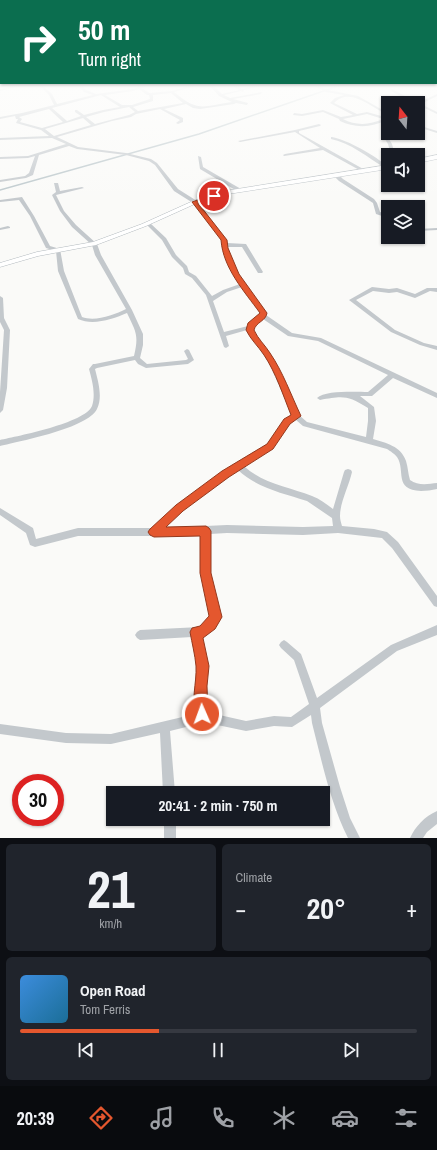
<!DOCTYPE html>
<html lang="en">
<head>
<meta charset="utf-8">
<style>
  :root { --surface:#171b24; --page:#20242c; --text:#f1f3f6; --muted:#9ea1a6; --line:#363941; --accent:#e4572e }
  body { margin:0; font-family:"Archivo Narrow",sans-serif; background:var(--page); color:var(--text); height:100vh; display:flex; flex-direction:column; font-size:15px; white-space:nowrap }
  * { box-sizing:border-box; margin:0 }
  p { font-size:13px; color:var(--muted) }
  .icon { flex:none; width:22px; height:22px; fill:none; stroke:currentColor; stroke-width:2; stroke-linecap:round; stroke-linejoin:round }
  .map { position:relative; height:838px; overflow:hidden }
  .details { display:flex; flex-direction:column; gap:6px; padding:6px; background:#0d0f14; flex:1 }
  .details>* { flex:none }
  .top-card { position:absolute; left:0px; top:0px; width:437px; height:84px; box-shadow:0 1px 3px #0004; background:#0b6e4f; color:#fff; overflow:hidden }
  .needle { width:26px; rotate:343deg }
  .fabs { position:absolute; left:381px; top:96px; display:grid; gap:8px }
  .fabs a { display:grid; place-items:center; width:44px; height:44px; border-radius:0px; background:var(--surface); box-shadow:0 1px 3px #0004; font-size:20px }
  .speed { position:absolute; left:12px; top:774px; display:flex; gap:8px; font-size:20px; font-weight:700; text-align:center }
  .speed>* { display:grid; place-content:center; width:52px; height:52px; border-radius:50%; background:var(--surface); box-shadow:0 1px 3px #0004; line-height:1 }
  .speed .limit { border:6px solid #d22; background:#fff; color:#111 }
  .pin { position:absolute; display:grid; place-items:center; width:34px; height:34px; color:#fff; margin:-17px; border:2px solid #fff; border-radius:50%; box-shadow:0 1px 4px #0007 }
  .me { position:absolute; width:44px; margin:-22px; rotate:358deg; stroke-linejoin:round; filter:drop-shadow(0 0 3px #0008) }
  .turn { display:flex; align-items:center; gap:14px; height:84px; padding:0 12px; font-size:18px }
  .turn .icon { width:52px; height:52px; stroke-width:2.5 }
  .turn b { display:block; font-size:28px; line-height:34px }
  .big { font-size:30px; font-weight:800; line-height:1.1 }
  .details .card { flex:1; display:flex; flex-direction:column; justify-content:center; gap:6px; min-width:0; padding:0 14px; border-radius:6px; background:var(--page) }
  .details .dial { align-items:center; gap:0 }
  .dial b { font-size:52px; line-height:1 }
  .song { display:flex; align-items:center; gap:12px }
  .cover { width:48px; height:48px; border-radius:6px; background:linear-gradient(135deg,hsl(210 70% 55%),hsl(200 70% 35%)) }
  .played { height:4px; border-radius:2px; background:linear-gradient(90deg,var(--accent) 35%,var(--line) 35%) }
  .keys { display:flex; justify-content:space-around; direction:ltr }
  .heat { display:flex; justify-content:space-between; align-items:center; font-size:22px; direction:ltr }
  .details .tiles { flex:1; display:grid; gap:6px; grid-template-columns:1fr 1fr }
  .card:last-child { grid-column:span 2 }
  .trip { position:absolute; left:106px; top:786px; width:224px; height:40px; border-radius:0px; background:var(--surface); box-shadow:0 1px 3px #0004; font-weight:800; line-height:40px; text-align:center }
  .tabs { display:flex; height:64px; justify-content:space-around; align-items:center; background:#090b0e; color:var(--muted) }
  .tabs .icon { width:28px; height:28px }
  .tabs .on { color:var(--accent) }
  .tabs b { font-size:18px; color:var(--text) }
  .map>svg:first-child { display:block }
</style>
</head>
<body>
<div class="map">
<svg width="437" height="838" viewBox="0 0 437 838">
  <rect width="100%" height="100%" fill="#fafaf8"/>
  <g fill="none" stroke-linecap="round" stroke-linejoin="round">
    <!-- stream -->
    <path stroke="#bbc7cb" stroke-width="1.5" d="M0 190 199 134 341 85"/>
    <!-- secondary casing -->
    <g stroke="#b3babf" stroke-width="1">
      <path id="secondary" d="M437 155V159L418 163V159Z
        M388 165V169L228 194 197 203 146 226 96 245 38 256 0 267V263L37 252 93 242 142 224 193 201 225 191Z"/>
    </g>
    <!-- street -->
    <path fill="#c3c8cc" fill-rule="evenodd" d="M17 85H25L0 91V89Z
      M39 85H42L52 94 57 104 93 95 84 92 78 85H81L86 90 96 94 133 89 143 85H149L142 88 149 93 172 91 192 85H198L174 92C199 113 203 106 232 102L219 96 209 85H212L222 94 239 90 232 85H236L242 89 258 85H265L244 90 243 92 241 91 224 95 230 98 262 92 261 94 233 99 248 103 247 105 236 103 234 104 200 109 193 108 186 104 164 109 183 118V122L178 124 176 123 180 120 160 109 136 114 131 117 112 121 57 137 78 147 126 153 151 159 157 163 178 189 197 201 226 239 227 243 246 244 263 272 262 273H258L242 247H227L228 248 239 275 266 312V315L292 333 321 338 437 393V398L393 378 372 396H360L374 407 376 421 373 439C386 443 401 446 406 461 408 467 408 474 410 480 418 486 428 484 437 483V489C432 490 426 491 421 491 393 490 406 470 397 457 395 454 390 451 387 449L303 426 296 420 289 424 273 448 244 466C263 484 289 487 312 496 320 499 326 504 333 509L344 472 345 470 348 469 351 470 352 472C349 486 340 502 340 516 340 519 341 523 342 526L374 529 387 532 398 542 437 596V607L434 606 392 548 382 538 338 533 303 535 227 533 210 534 209 566 221 617C217 626 211 633 202 637L207 666 205 686 206 712 246 721 274 716 291 717 309 704 294 660 281 648 279 645 281 642 284 640 287 642 301 654 317 698 391 645 437 625V635L397 651 320 708 322 723 340 787 350 818 360 838H348C330 802 322 762 312 723L311 715 292 727 274 726 246 731 203 722 198 724 170 731 175 793H163L160 733 111 744 66 743 0 734V724L66 733 111 734 195 714V686L197 666 192 637 140 640 137 638 135 635 137 632 140 630 200 627 208 622 211 616 201 566 202 534 172 536H78L35 547 30 545 26 533 0 515V508L33 528 36 539 78 528H152L176 506 223 472 267 444 285 420 292 415 269 363 247 330 226 336 229 346 226 348 224 347 206 295 192 278 185 274 183 268 172 257 162 240 146 224 150 223 166 238 176 255 187 266 189 272 196 276 212 296 223 290 240 284 233 275 222 248V240L193 203 174 191 155 165 149 161 126 155 77 149 69 146 39 155 33 175 26 178 0 182V180L25 176 29 173 35 156 28 158 0 159V157L28 156 66 144 52 138 0 140V138L49 136 41 130 16 123 18 119H16L15 116 0 119V117L22 113 54 105 49 95ZM139 89 147 95H149L150 99 132 105H122L105 95 133 91ZM171 93 183 103 138 111 133 107 153 101V95ZM101 95 120 107 103 110 84 115 77 110H75V112L81 116 67 121 52 108ZM129 107 135 112 129 115 95 124 86 117 104 112ZM49 109 63 122 42 128 20 122 22 119 19 117ZM83 118 91 125 54 136 45 129ZM242 287 261 313 260 315 249 324 248 326 224 332 213 301 227 292ZM263 319 288 336 318 341 388 375 368 392C357 392 325 390 317 398L320 400C343 396 347 395 368 408V421L366 437 307 422 299 415 275 363 253 330 254 326ZM238 470C257 488 283 493 307 501L332 518 333 526 303 527 227 525 163 528 182 510Z
      M313 85H318L328 90 358 96 388 113V115C372 108 350 86 334 103L357 114 367 112 385 117 388 116V120H386C372 128 354 128 340 121L339 119 323 112 302 116 293 115 294 113 302 114 323 110 341 117 353 115 330 103 335 98 344 95 326 92ZM367 114 383 119C370 125 356 126 343 119Z
      M392 89 418 103 437 94V96L421 104 437 112V114L418 105V103H413L391 91Z
      M319 124 321 125 320 126 299 131V133L365 170V172H363L323 150 284 156 283 155 285 154 320 148 295 132 240 142 238 141 295 130Z
      M418 125 437 131V133L418 127Z
      M390 133H395L387 136 392 144 395 155H391L388 144 383 136Z
      M332 137C348 140 376 156 388 167L385 168C367 157 351 143 331 139V137Z
      M198 156 201 157 203 167 241 189V191H237L200 169Z
      M334 174H338L343 179 374 199 377 203 380 212 388 215V218L376 214 373 203 370 201 339 181 334 176Z
      M54 183H58L60 191 82 187 84 188 56 195 64 211 76 225 97 244 101 255 132 310 143 334V345L140 358 147 364 186 360 188 359 184 351 187 349 189 350 194 360 188 364 146 368 138 364 135 360 97 368 95 369C98 381 103 397 97 409 88 428 21 441 0 446V440C18 436 85 423 92 406 96 394 92 380 89 369L93 364H95L134 356C139 335 136 332 127 313 113 319 93 326 78 319L58 271 56 251 46 248 30 216 19 200 0 202V200L22 197 34 216 50 246 60 249 64 271 82 317C95 322 114 315 126 309L95 255 92 245 72 227 60 211 52 195 56 192Z
      M8 226 10 227V228L0 230V228Z
      M437 228V230L418 231V229Z
      M372 287 389 289 397 288 415 294 427 288H437V292L430 291 415 298 397 292 389 293 373 291 356 300 395 330 424 343 437 346V350L420 345 391 332 349 300Z
      M0 296 3 298 4 318 10 330 7 388 3 410 0 413V392L4 330 0 322Z
      M437 811V824L427 832 423 838H410C415 827 425 816 437 811Z
      M164 819H176V838H164Z"/>
    <!-- secondary -->
    <use href="#secondary" fill="#fff" fill-rule="evenodd"/>
  </g>
  <!-- sky -->
  <linearGradient id="sky" x2="0" y2="1"><stop stop-color="#96bcdc"/><stop offset="0.42" stop-color="#fdfdfc"/><stop offset="1" stop-color="#fdfdfc" stop-opacity="0"/></linearGradient>
  <rect width="437" height="203" fill="url(#sky)"/>
  <!-- route -->
  <path fill="#e4572e" stroke="#94391e" d="M214 194 216 195V197L198 203 227 240 228 248 239 274 267 313C266 321 256 322 254 330 258 339 265 345 270 353 283 372 291 395 301 416L290 424 273 449 229 477 183 511 166 527 206 526 209 528 211 531V573L222 617 215 629 203 638 209 666 207 686 208 714 206 718 202 720 197 718C190 702 197 683 196 666 195 655 192 643 190 632L192 628 200 626 209 616 200 573V536L154 537 150 535 148 532 150 529 176 505 222 471 267 444 284 419 291 415C283 395 276 373 264 355 258 346 251 340 246 330L248 323 260 313C244 291 223 268 221 240L192 202Z"/>
</svg>
<div class="fabs">
<a><svg class="needle" viewBox="-14 -14 28 28"><path d="M0-13l5 13h-10z" fill="#e53935"/><path d="M0 13l5-13h-10z" fill="#9ea1a6"/></svg></a>
<a><svg class="icon" aria-label="sound" viewBox="0 0 24 24"><path d="M4 9h4l5-4v14l-5-4H4zM17 9q2 3 0 6"/></svg></a>
<a><svg class="icon" aria-label="layers" viewBox="0 0 24 24"><path d="M12 4l9 5-9 5-9-5zM3 14l9 5 9-5"/></svg></a>
</div>
<div class="speed"><div class="limit">30</div></div>
<div class="pin" style="left:214px;top:196px;background:#d93025"><svg class="icon" aria-label="arrive" viewBox="0 0 24 24"><path d="M6 21V4h12l-3 4 3 4H6"/></svg></div>
<svg class="me" style="left:202px;top:714px" viewBox="-20 -20 40 40"><circle r="17" fill="#e4572e" stroke="#fff" stroke-width="3"/><path d="M0-11L8 9 0 5-8 9z" fill="#fff"/></svg>
<div class="trip">20:41 · 2 min · 750 m</div>
<div class="top-card">
<div class="turn"><svg class="icon" aria-label="right" viewBox="0 0 24 24"><path d="M7 20v-9h11M14 6l5 5-5 5"/></svg><div><b>50 m</b>Turn right</div></div>
</div>
</div>
<section class="details">
<div class="tiles">
<div class="card dial"><b>21</b><p>km/h</p></div>
<div class="card"><p>Climate</p>
<div class="heat"><a>−</a><b class="big">20°</b><a>+</a></div>
</div>
<div class="card">
<div class="song"><i class="cover"></i><div><b>Open Road</b><p>Tom Ferris</p></div></div>
<div class="played"></div>
<div class="keys"><svg class="icon" aria-label="previous" viewBox="0 0 24 24"><path d="M18 5L8 12l10 7zM5 5v14"/></svg><svg class="icon" aria-label="pause" viewBox="0 0 24 24"><path d="M8 5v14M16 5v14"/></svg><svg class="icon" aria-label="next" viewBox="0 0 24 24"><path d="M6 5l10 7-10 7zM19 5v14"/></svg></div>
</div>
</div>
</section>
<nav class="tabs">
<b>20:39</b>
<svg class="icon on" aria-label="directions" viewBox="0 0 24 24"><path d="M12 3l9 9-9 9-9-9zM9 14v-3h6M13 9l2 2-2 2"/></svg>
<svg class="icon" aria-label="music" viewBox="0 0 24 24"><path d="M9 18V5l10-2v13"/><circle cx="6" cy="18" r="3"/><circle cx="16" cy="16" r="3"/></svg>
<svg class="icon" aria-label="phone" viewBox="0 0 24 24"><path d="M5 4h4l2 5-3 2q2 4 5 5l2-3 5 2v4C11 20 4 13 5 4z"/></svg>
<svg class="icon" aria-label="climate" viewBox="0 0 24 24"><path d="M12 3v18M4 7l16 10M4 17L20 7"/></svg>
<svg class="icon" aria-label="car" viewBox="0 0 24 24"><path d="M5 17H2v-5l4-1 3-4h7l3 4 3 1v5h-3M9 17h6M6 11h13"/><circle cx="7" cy="17" r="2"/><circle cx="17" cy="17" r="2"/></svg>
<svg class="icon" aria-label="filters" viewBox="0 0 24 24"><path d="M4 7h16M4 17h16"/><circle cx="9" cy="7" r="2"/><circle cx="15" cy="17" r="2"/></svg>
</nav>
</body>
</html>
